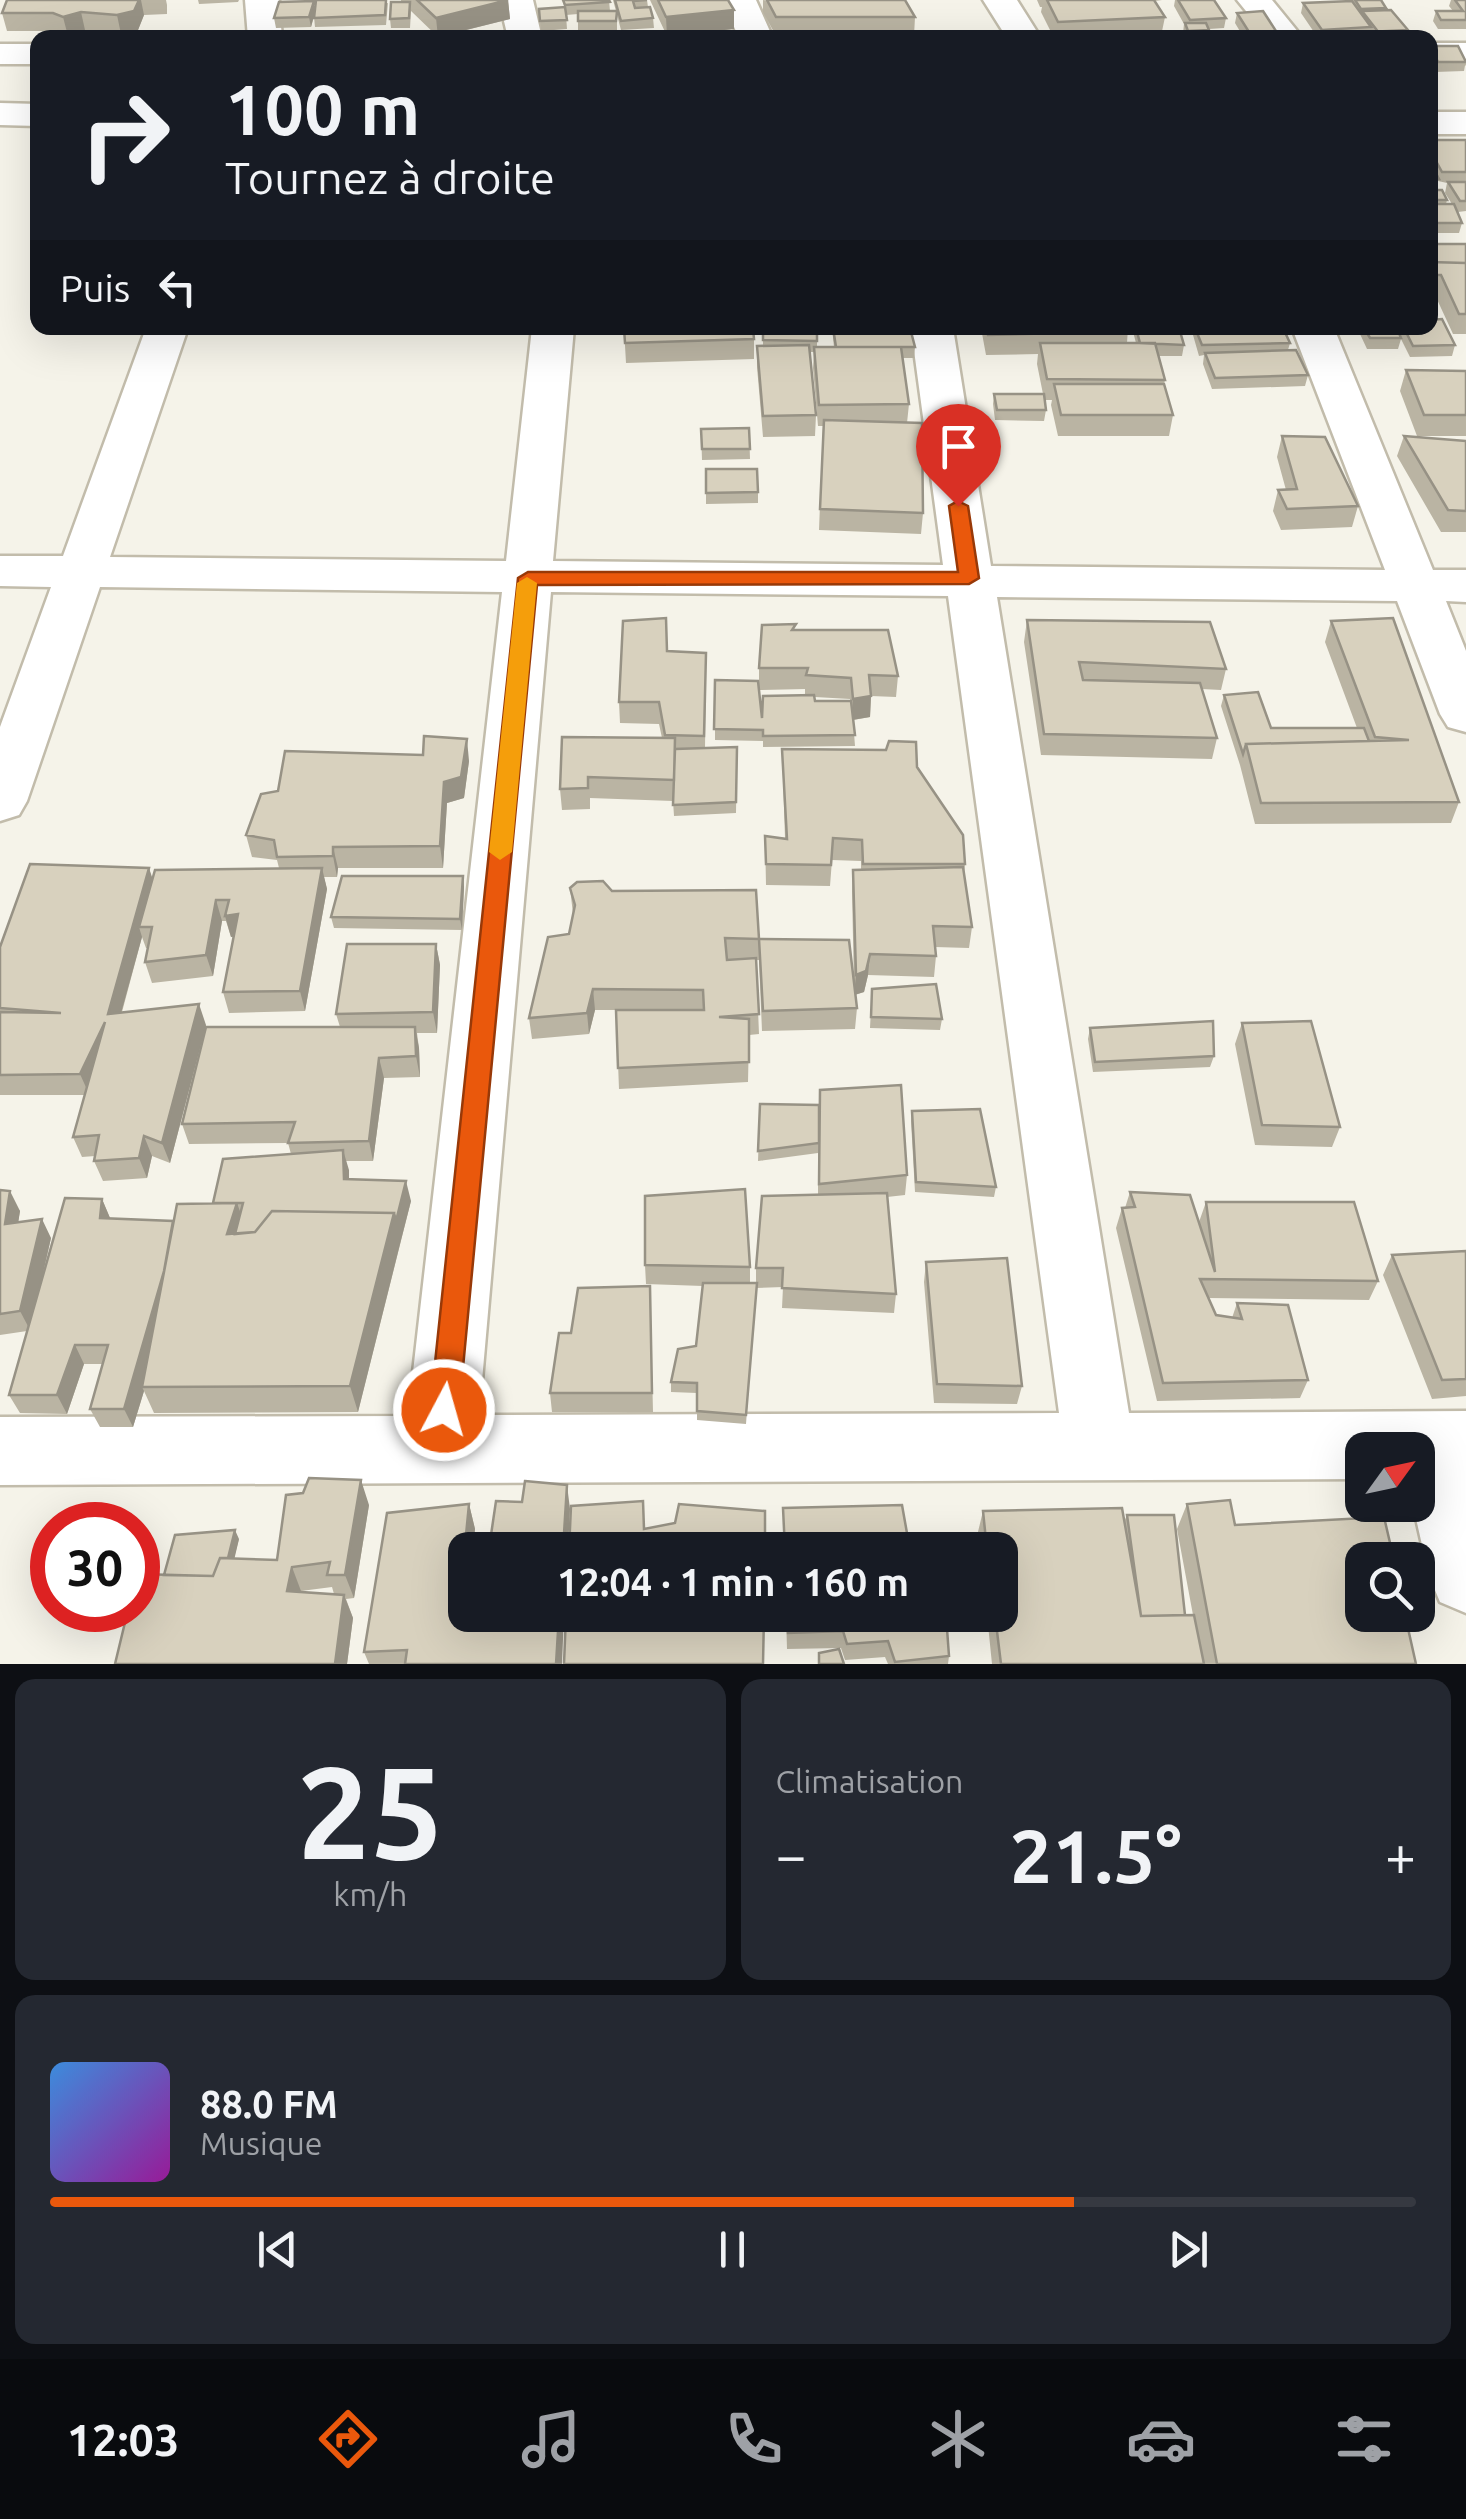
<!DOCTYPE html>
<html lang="fr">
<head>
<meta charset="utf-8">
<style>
  :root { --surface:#171b24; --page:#242831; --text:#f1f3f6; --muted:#9ea1a6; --line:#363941; --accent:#ea580c }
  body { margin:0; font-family:Ubuntu,sans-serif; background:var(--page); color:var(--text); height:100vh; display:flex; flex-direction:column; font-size:38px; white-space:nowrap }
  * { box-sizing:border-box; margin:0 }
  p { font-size:32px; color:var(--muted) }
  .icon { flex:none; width:55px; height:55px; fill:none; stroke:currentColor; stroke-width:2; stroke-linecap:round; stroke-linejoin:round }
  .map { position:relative; height:1664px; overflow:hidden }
  .drawer { display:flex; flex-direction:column; gap:15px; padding:15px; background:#0d0f14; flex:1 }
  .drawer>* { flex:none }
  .top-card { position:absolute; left:30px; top:30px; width:1408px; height:305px; border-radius:20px; box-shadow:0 10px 40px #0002; background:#171b24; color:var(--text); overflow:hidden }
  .needle { width:65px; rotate:57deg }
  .fabs { position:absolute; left:1345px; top:1432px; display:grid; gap:20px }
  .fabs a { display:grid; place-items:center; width:90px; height:90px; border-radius:20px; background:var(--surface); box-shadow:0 10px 40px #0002; font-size:50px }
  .speed { position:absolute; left:30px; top:1502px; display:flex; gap:20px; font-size:50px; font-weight:700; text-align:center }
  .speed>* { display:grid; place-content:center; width:130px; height:130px; border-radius:50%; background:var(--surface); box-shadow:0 10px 40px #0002; line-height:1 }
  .speed .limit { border:15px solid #d22; background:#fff; color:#111 }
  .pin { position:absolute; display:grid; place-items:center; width:85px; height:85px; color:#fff; margin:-102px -42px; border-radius:50% 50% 50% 0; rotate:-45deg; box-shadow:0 0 10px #0007 }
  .pin .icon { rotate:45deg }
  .me { position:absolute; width:110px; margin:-55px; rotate:6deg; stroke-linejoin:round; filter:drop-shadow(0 0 8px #0008) }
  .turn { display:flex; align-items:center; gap:35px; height:210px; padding:0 30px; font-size:45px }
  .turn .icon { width:130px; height:130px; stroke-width:2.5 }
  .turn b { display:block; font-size:70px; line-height:85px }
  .then { display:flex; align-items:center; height:95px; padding:0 30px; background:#0003; gap:20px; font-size:38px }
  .big { font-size:75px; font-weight:700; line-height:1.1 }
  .drawer .tile { flex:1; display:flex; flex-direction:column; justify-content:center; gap:15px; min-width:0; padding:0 35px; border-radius:20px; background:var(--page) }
  .drawer .dial { align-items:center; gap:0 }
  .dial b { font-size:130px; line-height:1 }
  .song { display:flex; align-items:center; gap:30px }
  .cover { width:120px; height:120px; border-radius:15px; background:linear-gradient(135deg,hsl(210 70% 55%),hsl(300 70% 35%)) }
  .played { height:10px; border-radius:5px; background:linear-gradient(90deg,var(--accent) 75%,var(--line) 75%) }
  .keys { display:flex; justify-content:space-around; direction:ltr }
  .heat { display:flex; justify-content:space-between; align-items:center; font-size:55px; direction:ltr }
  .drawer .tiles { flex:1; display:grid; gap:15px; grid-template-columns:1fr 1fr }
  .tile:last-child { grid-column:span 2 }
  .trip { position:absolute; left:448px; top:1532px; width:570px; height:100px; border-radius:20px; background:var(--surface); box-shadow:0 10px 40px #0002; font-weight:700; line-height:100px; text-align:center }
  .menu { display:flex; height:160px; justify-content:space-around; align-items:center; background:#090b0e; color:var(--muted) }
  .menu .icon { width:70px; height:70px }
  .menu .on { color:var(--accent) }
  .menu b { font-size:45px; color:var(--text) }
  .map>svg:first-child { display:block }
</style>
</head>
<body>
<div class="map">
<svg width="1466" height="1664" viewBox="0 0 1466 1664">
  <rect width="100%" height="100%" fill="#f5f3e9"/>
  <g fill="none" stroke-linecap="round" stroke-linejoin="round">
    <!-- minor casing -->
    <g stroke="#c2bcab" stroke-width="5">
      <path id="minor" d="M245 0H279L282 38H248Z
        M499 0H533L542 38H508Z
        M722 0H756L773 38H739Z
        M983 0H1017L1041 38H1007Z
        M1237 0H1272L1303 38H1268Z
        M1430 43H1466V63H1430Z
        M0 44H38V64H0Z
        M0 103 38 104V126L0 125Z
        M1430 112H1466V134H1430Z
        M146 328H188L110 557 506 561 532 328H574L553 561 943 565 911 328H953L991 566 1385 570 1292 328H1334L1433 570H1466V602L1446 601 1466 651V732L1448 727 1440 714 1397 601 997 597 1129 1413 1466 1411V1613L1440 1602 1429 1576 1413 1505H1418V1450H1362V1479L0 1485V1417L408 1416 502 592 100 587 27 801 19 815 0 821V727L51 587 0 586V556H63ZM551 592 948 596 1059 1413 479 1415Z"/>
    </g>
    <!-- minor -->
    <use href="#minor" fill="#fff" fill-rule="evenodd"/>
  </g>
  <!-- wall -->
  <path fill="#bab4a3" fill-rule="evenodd" d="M7 0H166L167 5V14L144 15 138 30 121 34 85 30 68 36 58 31H7L2 13Z
    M198 0H239L238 2 199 4Z
    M401 0H508L510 19 438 37 411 11 410 28H391L390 19 401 2Z
    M563 0H609L610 11H616L613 0H647L648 7 653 18 654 28 621 30 617 15V31H578V14L566 15 567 29 541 31 539 9 564 7Z
    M650 0H728L734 29 667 36Z
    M763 0 915 17 914 36H776L763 12Z
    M1037 0H1162L1155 1 1165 17 1161 36 1054 38 1041 12 1042 7H1040Z
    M1175 0H1214L1226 18 1224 28 1209 29 1208 38H1185L1183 33 1184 24 1174 6Z
    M1346 0H1381L1386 8V10L1408 30 1406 38H1373L1370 34 1369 37 1318 38 1301 13 1303 3 1347 1Z
    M1451 0H1466V29H1438L1433 21 1436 11H1453L1449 6Z
    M388 3 386 25 315 27 314 17 311 27 276 28 274 18Z
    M1237 13 1276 31 1274 38H1244L1235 23Z
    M1430 49 1466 60 1464 71 1435 72 1430 63Z
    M1430 140H1466V211L1458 212 1462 223 1459 233H1433L1430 225V190L1447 200 1446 204H1452L1445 193 1447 183 1438 181 1436 190H1430Z
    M1430 244H1466V334H1453L1435 295H1430Z
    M624 328 754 339V359L626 363Z
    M763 328H817V347H834L832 328H910L915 347 914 358H903L909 404 907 423 923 513 921 534 819 530 823 426H818L813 368 814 352H809L816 415 815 436 763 437 757 367V346H763Z
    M981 328H1128L1127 343H1136L1132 328H1179L1184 345 1182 356H1158L1165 380 1164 384 1173 415 1169 436H1058L1051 405 1052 400H1044L1046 410 1044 421 995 420 993 404 994 394H1043L1037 364 1038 354 986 355Z
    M1191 328H1283L1290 343 1288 350 1308 375 1305 386 1212 389 1203 364 1204 355 1199 356Z
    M1359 328H1404L1455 345 1452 356 1410 357 1401 339 1398 349H1367L1360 334 1361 328Z
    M1406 370 1466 371V436H1417L1400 391Z
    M749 428 750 459 702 460 701 429Z
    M1282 436 1358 506 1352 527 1281 530 1273 511 1278 490H1286L1277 457Z
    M1404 436 1466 441V532H1441L1397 456Z
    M706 469 758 492V503L706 504Z
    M1027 620 1226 669 1221 690 1202 689 1217 738 1212 759 1041 755 1024 642Z
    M1331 621 1459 802 1451 823 1255 824 1240 765 1221 706 1224 695 1271 728H1357L1325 642Z
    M796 630 898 676 896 697 871 696 870 717 853 720 855 746 763 747V741L715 740V680L759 688V668ZM805 689V695L762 718 759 690ZM815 697 850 699V701H815Z
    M667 651 706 674 705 748 737 747 736 813 674 816 673 801 590 798V809L562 810 560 789 662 738 659 724 620 723 619 702Z
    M782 749 917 767 965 864 964 874 972 927 969 948 935 947 936 956 934 977 868 975 864 992 855 995 857 1008 855 1029 762 1031 759 960H756L759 1034 749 1035 748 1082 619 1089 616 1010H595L589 1034 532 1039 529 1018 569 934 573 914 570 888 612 891 759 939 854 986 852 891 853 870H861V861L832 860 830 886 766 885 765 836 785 838Z
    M469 761 464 798 447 803 443 868H338L337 877H324L327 889 305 1011 229 1013 223 992 233 937H231L226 921H222L213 976 152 983 145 962 148 948H146L142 937 122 1012 206 1025 170 1163 152 1156 147 1178 103 1181 94 1161 95 1156 82 1157 73 1137 85 1095H0V947L149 868 152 880 279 868 277 860 252 857 246 835Z
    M463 876 464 887 462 930 334 928 331 917Z
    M436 944 440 965 437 1033H417L419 1048 420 1077 384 1078 373 1161H346L349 1179 411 1201 358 1412 154 1413 144 1391 133 1427H100L90 1409 103 1364H84L67 1414 20 1413 9 1395 27 1331 0 1335V1190L20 1211 18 1222 51 1238 40 1287 102 1199 110 1218 173 1221 213 1204 291 1154 288 1143 189 1144 182 1124 340 1027 336 1014Z
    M872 989 942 1019 940 1030 870 1028Z
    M1242 1023 1340 1127 1332 1147 1255 1145 1235 1044Z
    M1090 1028 1214 1056 1210 1067 1093 1072 1088 1039Z
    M760 1104 907 1175 905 1195 887 1197 896 1294 894 1313 782 1308 783 1287 756 1288 746 1424 697 1420V1393L671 1392V1382L696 1346 703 1286 646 1284 645 1265 750 1267V1283H756V1268L818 1195V1153L758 1161Z
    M912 1111 996 1187 994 1197 915 1192 911 1121Z
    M1130 1192 1199 1222 1206 1202 1378 1281 1369 1300 1208 1298 1216 1315 1232 1318 1237 1303 1308 1380 1300 1398 1157 1401 1116 1228 1122 1208H1125Z
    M1466 1251V1396L1432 1399 1383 1275 1392 1255Z
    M926 1262 1022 1386 1017 1404 934 1403 924 1282Z
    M650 1286 653 1412H552L550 1393 571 1333Z
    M469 1504 475 1529 474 1535 562 1664H369L364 1652Z
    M1187 1504 1235 1525 1416 1664H992L987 1615H1000V1550H979L977 1536 983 1511 1124 1522 1127 1515 1185 1615H1193L1177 1529Z
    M369 1505 354 1598 346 1599 353 1618 347 1664H115L164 1575 239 1539 234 1558 277 1560ZM332 1587 334 1594 301 1592V1591Z
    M786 1615H946L949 1656 948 1664H888L885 1657 845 1660 841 1648 787 1649Z"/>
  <!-- shaded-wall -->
  <path fill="#979285" d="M139 0H141L144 15 138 30 121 34 117 15Z
    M508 0 510 19 438 37 436 18Z
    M314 1 315 11 311 27 309 17Z
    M734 10V29L667 36 666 17Z
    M81 12 85 30 68 36 63 17Z
    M871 696 870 717 852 720 853 699Z
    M467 739 469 761 464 798 447 803 443 868 440 846 444 782Z
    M333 847 338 868 337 877 333 856Z
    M149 868 156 889 139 927 142 937 115 1035 108 1014Z
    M322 868 327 889 305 1011 300 991Z
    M463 876 464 887 462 930 460 919Z
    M216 900 222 921 213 976 206 955Z
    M238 914 244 935 231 937 225 916Z
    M436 944 440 965 437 1033 433 1012Z
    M870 954 868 975 864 992 854 995 856 975Z
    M593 989 595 1010 589 1034 587 1013Z
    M199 1004 206 1025 170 1163 162 1143Z
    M105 1022 89 1094 80 1074Z
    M415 1027 419 1048 420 1077 416 1056Z
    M379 1058 384 1078 373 1161 369 1141Z
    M144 1136 152 1156 147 1178 139 1158Z
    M343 1150 349 1170V1199L344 1179Z
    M406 1181 411 1201 401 1240 396 1221Z
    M10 1191 20 1211 15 1244 5 1224Z
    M102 1199 110 1218H100Z
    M237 1203 247 1231 227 1234Z
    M394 1213 401 1240 358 1412 350 1386Z
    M42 1219 51 1238 30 1330 20 1311Z
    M178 1221 142 1387 144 1391 133 1427 124 1409Z
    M75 1345 84 1364 67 1414 57 1395Z
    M361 1480 369 1505 354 1598 345 1575Z
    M567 1485 570 1509 568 1550H563Z
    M469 1504 475 1529 473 1550 466 1535Z
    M235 1530 239 1539 225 1599 221 1591Z
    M292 1567 301 1591 297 1614 287 1591Z
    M344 1595 353 1618 347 1664H335Z
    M559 1615H564L562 1664H556Z"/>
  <!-- building -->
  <path fill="#d8d1be" stroke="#979285" stroke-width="2.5" d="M7 0H139L134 11 117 15 81 12 63 17 53 13H2Z
    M316 0H386L385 15 314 18Z
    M417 0H508L436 18Z
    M563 0H609L610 2 565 5Z
    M615 0H647L633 1 635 8 650 7 653 18 621 21Z
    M658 0H728L734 10 666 17Z
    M767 0H905L915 17H776Z
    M1047 0H1154L1165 17 1058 22Z
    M1178 0H1214L1226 18 1190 20Z
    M1355 0H1381L1386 8 1361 9Z
    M1455 0H1466V20H1441L1436 11H1463Z
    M314 1 309 17 274 18 279 2Z
    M1352 1 1371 27 1322 30 1303 3Z
    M391 2H410L409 18 390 19Z
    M565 7 567 20 540 21 539 9Z
    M1391 10 1408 30 1387 31 1399 38H1383L1362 11Z
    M578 11H617L616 21H578Z
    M1263 11 1276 31 1249 32 1237 13Z
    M1185 23H1206L1209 30 1188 31Z
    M1430 46H1458L1466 62H1438Z
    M1430 140H1466V172H1442L1430 150Z
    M1430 162 1439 179H1430Z
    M1448 182H1466V201H1460Z
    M1430 190H1442L1447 200H1430Z
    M1430 204H1454L1462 223H1436L1430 208Z
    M1430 244H1466V263L1430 262Z
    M1430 262 1466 263V314H1459L1441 275H1430Z
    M1442 319 1455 345 1413 346 1404 328H1430V320Z
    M624 328H753L754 339 625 343Z
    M763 328H817V341L763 340Z
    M833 328H910L915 347H836Z
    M987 328H1128L1129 331 988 335Z
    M1136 328H1179L1184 345 1140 343Z
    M1195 328H1283L1290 343 1202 345Z
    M1364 328H1397L1401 338H1370Z
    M1040 343H1155L1165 380 1047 379Z
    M809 345 816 415 763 416 757 346Z
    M814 347H901L909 404 819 405Z
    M1296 350 1308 375 1215 378 1205 353Z
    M1406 370 1466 371V415H1424Z
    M1054 384H1164L1173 415H1061Z
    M994 394H1044L1046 410H997Z
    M824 420 922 423 923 513 820 509Z
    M749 428 750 449H702L701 429Z
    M1282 436 1325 437 1358 506 1287 509 1278 490 1297 489Z
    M1404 436 1466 441V511L1448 510Z
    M706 469H757L758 492 706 493Z
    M666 618 667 651 706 653 704 736 665 735 659 702H619L623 621Z
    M1393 618 1459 802 1261 803 1246 744 1409 740 1375 737 1331 621Z
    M1027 620 1210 622 1226 669 1079 662 1083 680 1200 683 1217 738 1044 734Z
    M796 624 792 630H888L898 676 869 675 871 696 853 699 851 678 806 675 808 668H759L762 625Z
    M715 680 758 681 762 718 763 696 814 695 815 701H851L855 735 763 736V730L714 729Z
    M1258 692 1271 728H1364L1369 741 1246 744 1243 754 1224 695Z
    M424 736 467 739 461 777 444 782 440 846 333 847V856L277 857 274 840 246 835 261 794 278 791 285 751 423 755Z
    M562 737 675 738 674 780 588 777V788L560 789Z
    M889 741 916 742 917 767 963 835 965 864H863L862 840 833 838 831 865 766 864 765 836 787 839 782 749 886 750Z
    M737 747 736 802 673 805 675 749Z
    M30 864 149 868 108 1014 199 1004 162 1143 144 1136 139 1158 94 1161 99 1135 73 1137 105 1022 80 1074 0 1075V1012L61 1013 0 1008V947Z
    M963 867 972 927 933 926 936 956 870 954 866 971 856 975 853 870Z
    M322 868 300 991 223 992 238 914 225 916 229 900H216L206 955 145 962 152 927H139L155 870Z
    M342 876H463L460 919 331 917Z
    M603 881 612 891 756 890 759 939 725 938 727 960 756 958 759 1014 719 1017 749 1019V1062L618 1068 616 1010H704L703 990 593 989 587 1013 529 1018 548 937 569 934 575 905 570 888 577 882Z
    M759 939 849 940 857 1008 763 1011Z
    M347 944H436L433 1012 336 1014Z
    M936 984 942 1019 871 1017 872 989Z
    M1213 1021 1214 1056 1095 1062 1090 1028Z
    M1311 1021 1340 1127 1262 1125 1242 1023Z
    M206 1027H415L416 1056 379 1058 369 1141 288 1143 295 1122 182 1124Z
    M901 1085 907 1175 819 1184 820 1090Z
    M760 1104 819 1105V1143L758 1151Z
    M980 1109 996 1187 916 1182 912 1111Z
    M343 1150 344 1179 406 1181 396 1221 394 1213 272 1211 255 1232 235 1234 243 1203H213L223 1159Z
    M745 1189 750 1267 645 1265V1196Z
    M0 1190 10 1191 5 1224 42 1219 20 1311 0 1314Z
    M1130 1192 1190 1195 1215 1272 1206 1202H1354L1378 1281 1200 1279 1216 1315 1242 1319 1237 1303 1288 1305 1308 1380 1163 1383 1122 1208 1135 1207Z
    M887 1193 896 1294 782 1288 783 1268H756L762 1196Z
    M65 1198 102 1199 100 1218 173 1221 164 1271 124 1409H90L108 1345H75L57 1395H9Z
    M237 1203 227 1234 255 1232 272 1211 394 1213 350 1386 142 1387 177 1204Z
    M1466 1251V1379L1442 1380 1392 1255Z
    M1007 1258 1022 1386 937 1384 926 1262Z
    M703 1283H757L746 1415 697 1411V1383L671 1382 678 1349 696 1346Z
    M650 1286 652 1393H550L559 1333H571L578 1288Z
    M309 1478 361 1480 345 1575H327L330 1562 292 1567 287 1591 344 1595 335 1664H115L128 1610H138V1574L213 1576 220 1558 277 1560 286 1495 303 1493Z
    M525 1481 567 1485 563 1550H465V1615H559L556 1664H405L407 1650 364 1652 387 1513 469 1504 466 1535H491L496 1501 522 1502Z
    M1230 1500 1235 1525 1384 1517 1394 1560H1362V1615H1405L1416 1664H1217L1187 1504Z
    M643 1501 644 1529 675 1523 679 1504 765 1511V1550H569L571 1506Z
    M902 1505 910 1550H785L783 1508Z
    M1122 1508 1141 1616 1194 1615 1204 1664H1001L995 1615H1000V1550H987L983 1511Z
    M1127 1515H1174L1185 1615 1141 1616Z
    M235 1530 228 1558H220L213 1576 164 1575 175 1535Z
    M566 1615H764L763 1664H564Z
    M787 1615H946L949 1656 895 1662 888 1641 847 1644 843 1631 788 1633Z
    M839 1649 844 1664H819V1653Z"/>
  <!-- route -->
  <path fill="#ea580c" stroke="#983908" stroke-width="2.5" d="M958 501 968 506 979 578 969 584 537 585 459 1410 455 1420 444 1424 434 1420 430 1410 518 578 528 572H958L949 506Z"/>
  <!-- slow -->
  <path fill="#f59e0b" d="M527 577 537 583 512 852 500 860 489 852 517 583Z"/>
</svg>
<div class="fabs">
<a><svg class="needle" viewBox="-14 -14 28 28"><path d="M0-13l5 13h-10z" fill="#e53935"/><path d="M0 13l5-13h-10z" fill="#9ea1a6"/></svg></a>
<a><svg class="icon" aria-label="search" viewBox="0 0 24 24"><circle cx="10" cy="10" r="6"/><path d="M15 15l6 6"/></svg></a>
</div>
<div class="speed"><div class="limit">30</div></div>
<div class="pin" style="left:958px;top:506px;background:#d93025"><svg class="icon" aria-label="arrive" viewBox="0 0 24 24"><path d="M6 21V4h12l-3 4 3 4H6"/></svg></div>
<svg class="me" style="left:444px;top:1410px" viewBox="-20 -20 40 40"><circle r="17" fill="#ea580c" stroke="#fff" stroke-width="3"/><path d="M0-11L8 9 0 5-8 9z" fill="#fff"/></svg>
<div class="trip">12:04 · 1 min · 160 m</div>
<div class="top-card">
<div class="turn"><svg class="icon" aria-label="right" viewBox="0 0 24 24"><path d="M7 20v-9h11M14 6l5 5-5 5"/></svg><div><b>100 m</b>Tournez à droite</div></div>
<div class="then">Puis<svg class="icon" aria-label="left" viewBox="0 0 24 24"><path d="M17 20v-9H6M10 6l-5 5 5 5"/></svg></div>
</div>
</div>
<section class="drawer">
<div class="tiles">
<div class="tile dial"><b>25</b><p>km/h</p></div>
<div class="tile"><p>Climatisation</p>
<div class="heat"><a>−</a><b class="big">21.5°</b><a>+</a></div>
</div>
<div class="tile">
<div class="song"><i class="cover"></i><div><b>88.0 FM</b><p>Musique</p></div></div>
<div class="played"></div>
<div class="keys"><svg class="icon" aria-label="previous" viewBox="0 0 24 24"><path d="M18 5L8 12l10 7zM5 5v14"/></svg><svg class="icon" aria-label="pause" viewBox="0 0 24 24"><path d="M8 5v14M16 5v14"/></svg><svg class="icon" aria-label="next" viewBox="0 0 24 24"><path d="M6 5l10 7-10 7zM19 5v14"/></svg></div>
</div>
</div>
</section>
<nav class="menu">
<b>12:03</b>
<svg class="icon on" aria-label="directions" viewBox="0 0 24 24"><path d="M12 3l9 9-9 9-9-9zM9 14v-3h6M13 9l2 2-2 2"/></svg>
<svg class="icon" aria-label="music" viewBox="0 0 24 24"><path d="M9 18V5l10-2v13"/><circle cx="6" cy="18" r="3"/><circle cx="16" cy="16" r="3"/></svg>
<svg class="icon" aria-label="phone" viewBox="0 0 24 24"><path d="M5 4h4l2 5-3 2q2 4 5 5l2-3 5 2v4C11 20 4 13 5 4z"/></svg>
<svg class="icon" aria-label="climate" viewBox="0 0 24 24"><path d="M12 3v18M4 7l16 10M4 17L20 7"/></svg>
<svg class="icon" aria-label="car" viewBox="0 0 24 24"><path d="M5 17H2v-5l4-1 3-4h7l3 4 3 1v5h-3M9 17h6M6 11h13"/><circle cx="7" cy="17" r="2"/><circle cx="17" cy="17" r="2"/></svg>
<svg class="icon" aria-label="filters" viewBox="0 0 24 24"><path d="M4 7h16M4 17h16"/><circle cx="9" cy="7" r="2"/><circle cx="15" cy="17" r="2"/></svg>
</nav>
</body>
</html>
